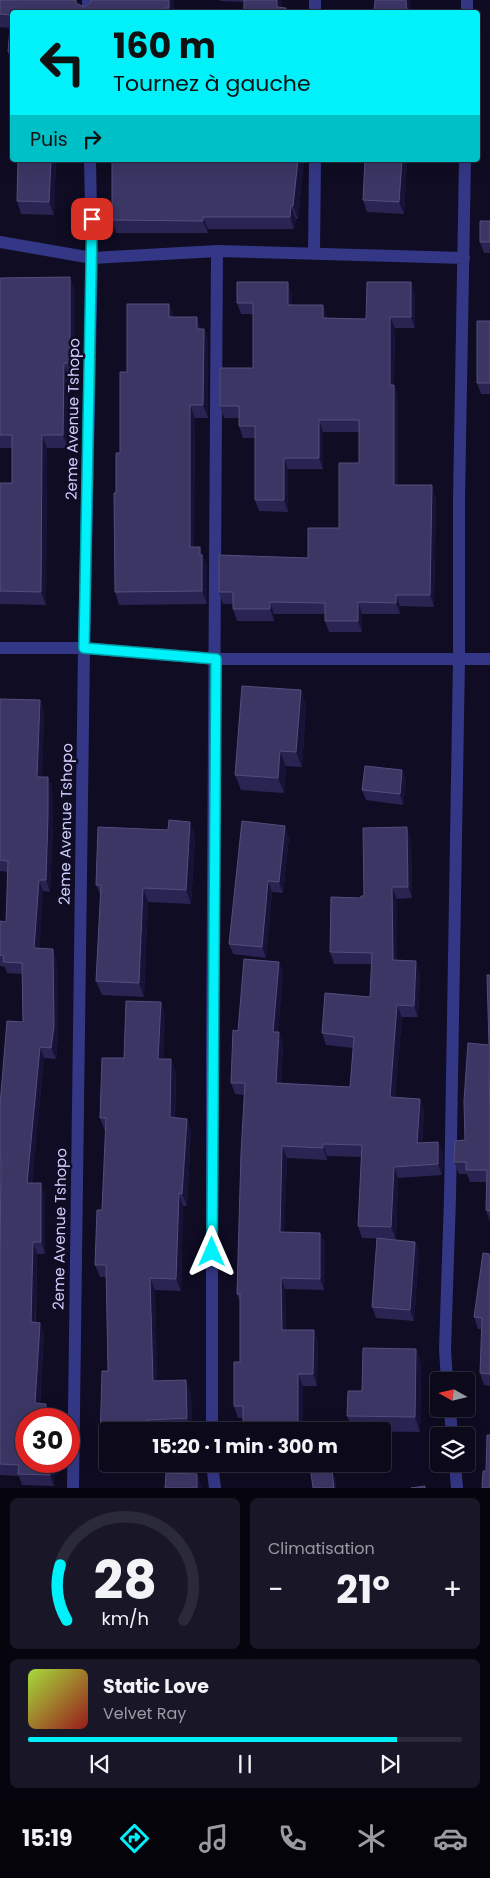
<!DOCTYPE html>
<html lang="fr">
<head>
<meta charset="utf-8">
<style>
  :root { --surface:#0b091a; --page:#191727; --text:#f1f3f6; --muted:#9a9aa2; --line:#2b2a39; --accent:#00f1f9 }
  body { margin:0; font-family:Poppins,sans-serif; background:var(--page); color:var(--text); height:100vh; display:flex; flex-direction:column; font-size:19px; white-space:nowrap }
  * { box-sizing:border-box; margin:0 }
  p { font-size:16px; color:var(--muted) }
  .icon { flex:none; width:28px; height:28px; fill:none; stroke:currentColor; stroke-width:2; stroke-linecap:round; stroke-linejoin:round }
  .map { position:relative; height:1488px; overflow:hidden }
  .sheet { display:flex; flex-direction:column; gap:10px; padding:10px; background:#06050e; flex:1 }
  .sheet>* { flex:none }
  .banner { position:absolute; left:10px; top:10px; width:470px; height:152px; border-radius:5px; box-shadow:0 5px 20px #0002,0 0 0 1px var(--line); background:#00f1f9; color:#111; overflow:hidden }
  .needle { width:32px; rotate:278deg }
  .controls { position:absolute; left:430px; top:1372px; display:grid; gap:10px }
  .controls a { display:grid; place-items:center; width:45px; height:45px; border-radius:5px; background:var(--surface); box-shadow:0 5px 20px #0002,0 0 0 1px var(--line); font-size:25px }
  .speed { position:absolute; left:15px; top:1408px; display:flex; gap:10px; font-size:25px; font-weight:700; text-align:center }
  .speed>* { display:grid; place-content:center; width:65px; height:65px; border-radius:50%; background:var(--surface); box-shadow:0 5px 20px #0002,0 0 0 1px var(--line); line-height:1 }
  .speed .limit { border:8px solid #d22; background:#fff; color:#111 }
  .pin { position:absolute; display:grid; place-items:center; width:42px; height:42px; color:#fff; margin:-21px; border-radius:10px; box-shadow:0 2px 8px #0006 }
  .me { position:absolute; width:55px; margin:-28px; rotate:0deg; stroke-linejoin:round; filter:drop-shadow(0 0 4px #0008) }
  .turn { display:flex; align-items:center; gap:18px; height:105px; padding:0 20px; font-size:22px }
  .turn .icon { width:65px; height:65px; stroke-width:2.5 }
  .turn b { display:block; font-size:35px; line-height:42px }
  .then { display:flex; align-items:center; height:48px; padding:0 20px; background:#0003; gap:10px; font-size:19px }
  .big { font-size:38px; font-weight:700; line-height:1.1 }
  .sheet .widget { flex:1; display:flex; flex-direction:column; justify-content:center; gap:8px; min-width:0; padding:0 18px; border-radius:8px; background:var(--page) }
  .sheet .dial { align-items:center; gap:0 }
  .dial svg { height:130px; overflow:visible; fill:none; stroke:var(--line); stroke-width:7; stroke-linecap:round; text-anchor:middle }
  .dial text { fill:var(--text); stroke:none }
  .song { display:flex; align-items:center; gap:15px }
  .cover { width:60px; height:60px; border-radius:8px; background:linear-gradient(135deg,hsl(80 70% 55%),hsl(0 70% 35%)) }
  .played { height:5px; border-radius:2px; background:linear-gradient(90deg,var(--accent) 85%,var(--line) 85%) }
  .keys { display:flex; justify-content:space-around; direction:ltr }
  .heat { display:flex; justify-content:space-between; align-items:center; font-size:28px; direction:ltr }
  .sheet .tiles { flex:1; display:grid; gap:10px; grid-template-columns:1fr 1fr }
  .widget:last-child { grid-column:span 2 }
  .trip { position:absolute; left:99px; top:1422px; width:292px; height:50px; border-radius:5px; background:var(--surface); box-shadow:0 5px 20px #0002,0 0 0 1px var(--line); font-weight:700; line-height:50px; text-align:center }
  .tabs { display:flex; height:80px; justify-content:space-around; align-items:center; background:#04040a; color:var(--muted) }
  .tabs .icon { width:35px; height:35px }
  .tabs .active { color:var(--accent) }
  .tabs b { font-size:22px; color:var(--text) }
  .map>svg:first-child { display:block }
</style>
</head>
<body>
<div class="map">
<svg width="490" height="1488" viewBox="0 0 490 1488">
  <rect width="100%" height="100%" fill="#0f0c23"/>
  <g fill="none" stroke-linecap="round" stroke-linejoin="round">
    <!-- street -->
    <path stroke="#343785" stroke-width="12" d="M88 0V12
      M315 12V0
      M467 12V0
      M0 242 92 258 217 251 464 258
      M314 254 315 160
      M0 648H84L216 659H490
      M447 1381 445 1349 450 1198 459 659V498L465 160
      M450 1409 452 1436
      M212 1431V1054L217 251
      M212 1464 215 1488
      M455 1464 457 1488
      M73 1488 84 648 92 258 90 160"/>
  </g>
  <!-- wall -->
  <path fill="#2a2452" d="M0 0 78 4 84 7 174 0V12H12V63L8 52 10 28 0 27Z
    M220 0H282V7L286 8 288 12H244V2L220 1Z
    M18 160H56L54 215 21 214 17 201Z
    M304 160 298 219H296L294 229H208V233H116L112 220Z
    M407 160 404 214 367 212 363 200Z
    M490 221V253H484L480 242Z
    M70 277 75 291V376H68V448H47L46 605 0 604V483H12V448H0V278Z
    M411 282 415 294V328H395L394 385 398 396V485L436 497 434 607 400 606V614H362V632H329L325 621V614H274V621H237L233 609V604H223L219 592 308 558 339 528 359 463V432H323V469H288V512L259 511 255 500V438H243L239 426V418H224L220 406 253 368V314H241L237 303 292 294V305H323L327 318 366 319Z
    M174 317 201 329H204L208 341V418H195L194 547H200L207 567V604L119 605 115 592 116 493 127 372Z
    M490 321V394H481L477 383Z
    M301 690 306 705 302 767 286 766 284 793 241 790 235 775Z
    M0 699 40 700 44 712 42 777H48L52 788 53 826 50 892 43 891 39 948 57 960 58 1037 56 1059 44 1058 32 1183 45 1195V1254H37L36 1322 40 1323 44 1334 40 1404 50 1415 26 1461H55L54 1486 22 1485 19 1476 0 1475V1260L1 1170H0V1105L23 1022 22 974 7 973 5 967 0 966V921L6 922 8 872 0 871Z
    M402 770 406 781 403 805 366 800 362 790Z
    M190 822 195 836 191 904 148 902 144 997 102 995 96 981 101 896 96 885 168 830Z
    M289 837 283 893 272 892 266 958 233 954 229 944Z
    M411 839 412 898 397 899V960L420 973 418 1017H402L395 1097 420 1099 424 1110 422 1143 438 1142 443 1154 442 1175 398 1178 396 1239 362 1238 358 1226 361 1157 327 1156V1160L287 1158 284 1232 320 1233 325 1244 324 1290 285 1289 286 1330H314L318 1342 317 1386H303L302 1431H246L243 1423V1418H238L234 1406 240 1362V1302L237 1294 244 1095 235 1094 231 1083 238 1031 279 962 283 973 278 1032 283 1044 281 1083 350 1087 353 1048 326 1045 322 1033 370 997 371 964H334L330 952 361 898Z
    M490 975V1222L486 1210 487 1182H470L467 1174H459L454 1162 465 1140 489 1045Z
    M161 1002 165 1014 163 1059 176 1072 175 1118 187 1119 191 1131 187 1206H183L181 1291 155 1290 157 1381 191 1392 192 1430 108 1431V1456H105L100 1443 108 1371 106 1277H100L95 1265 102 1210 106 1131H105L100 1118 124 1058Z
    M415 1242 419 1252 414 1321 376 1318 372 1307Z
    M490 1254V1386L484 1385 480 1373 482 1329H478L474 1317Z
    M416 1349 421 1364 420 1432 353 1431 347 1416 362 1391Z"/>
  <!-- shaded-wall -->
  <path fill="#171337" d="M169 0H174V12H171L169 8Z
    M277 0H282V12L277 7Z
    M406 0H410L411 12H407Z
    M51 160H56L54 215 49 202Z
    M298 160H304L298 219 293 206Z
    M402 160H407L404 214 399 202Z
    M291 206 296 219 294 229 290 217Z
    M203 217 208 229V233L203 221Z
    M70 277 75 291V376L70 363Z
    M288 282 292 294V316L288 305Z
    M411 282 415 294V328L411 317Z
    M169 304 174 316V329L169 317Z
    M323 305 327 316V329L323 318Z
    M197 317 201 329H197Z
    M390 317 395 328 394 385 398 396V496L394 485 390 385Z
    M204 329 208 341V418L203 405Z
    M64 363 68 376V448L63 435Z
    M190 405 195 418 194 559 190 547Z
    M319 420 323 432V469L319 458Z
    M42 435 47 448 46 605 41 592Z
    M284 458 288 469V512L284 500Z
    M432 485 436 497 434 607 430 595Z
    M200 547 207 567V604L202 591Z
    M396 595 400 606V614L396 603Z
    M270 602 274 614V621L270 609Z
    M358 602 362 614V632L358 621Z
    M301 690 306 705 302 767 296 752Z
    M40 700 44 712 42 788 37 777Z
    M280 751 286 766 284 793 278 778Z
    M402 770 406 781 403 805 400 794Z
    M48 777 52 788 53 826 50 892 46 880Z
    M190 822 195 836 191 904 186 890Z
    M285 826 289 837 283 893 279 882Z
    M407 827 411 839 412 898 408 887Z
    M39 880 43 891 39 959 34 948Z
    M268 881 272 892 266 958 262 947Z
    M392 887 397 899V972L393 960Z
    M143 888 148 902 144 997 139 983Z
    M53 949 57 960 58 1037 56 1059 51 1048Z
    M416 961 420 973 418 1017 414 1006Z
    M279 962 283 973 277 1044 273 1032Z
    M161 1002 165 1014 163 1071 158 1059Z
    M397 1005 402 1017 394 1108 390 1097Z
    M279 1032 283 1044 280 1094 276 1083Z
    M40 1047 44 1058 31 1195 27 1183Z
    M171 1059 176 1072 174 1130 170 1117Z
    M489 1070 490 1073V1113Z
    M420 1099 424 1110 421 1155 417 1143Z
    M187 1119 191 1131 187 1206 182 1194Z
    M438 1142 443 1154 442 1175 438 1164Z
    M323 1144 327 1156V1160L323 1148Z
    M282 1146 287 1158 284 1243 280 1232Z
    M394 1167 398 1178 396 1239 391 1227Z
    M41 1183 45 1195V1254L41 1242Z
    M179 1193 183 1206 181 1291 176 1279Z
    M320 1233 325 1244 324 1290 320 1279Z
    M33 1242 37 1254 35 1334 31 1322Z
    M415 1242 419 1252 414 1321 410 1310Z
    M150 1278 155 1290 158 1393 153 1381Z
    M281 1278 285 1289 286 1341 282 1330Z
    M40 1323 44 1334 39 1415 35 1403Z
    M314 1330 318 1342 317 1386 313 1374Z
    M416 1349 421 1364 420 1432 415 1417Z
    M298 1374 303 1386 302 1431H300L298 1424Z
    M186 1380 191 1392 192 1430 187 1418Z
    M46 1404 50 1415V1419H45Z
    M147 1420 151 1431H149L147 1426Z
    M50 1461H55L54 1486 50 1475Z
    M332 1470 336 1481V1488H334Z
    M197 1474 202 1487V1488H197Z"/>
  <!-- building -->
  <path fill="#3c3665" stroke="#534e7d" d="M0 0H76V3L84 7 90 3 91 0H169V8H165V12H12V52H8L11 15 0 14Z
    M244 0H277V7L286 8V12H244Z
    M375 0H406L407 12H374Z
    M18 160H51L49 202 17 201Z
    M112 160H298L293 206H291L290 217H203V221L112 220Z
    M365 160H402L399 202 363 200Z
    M480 221H490V242H480Z
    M70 277V363H64L63 435H42L41 592 0 591V483H12V435H0V278Z
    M237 282H288V305H323V318L366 319 367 282H411V317H390V385H394V485H432L430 595H396V603L358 602V621H325V603L270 602V609H233V592H219V555L308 558V528H339V463H359V420H319V458H284V500H255V426H239V406H220V368H253V303H237Z
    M127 304H169V317H197V329H204L203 405H190V547H200V555H202V591L115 592 114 493H116V453H120V372H127Z
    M477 321H490V383H477Z
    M242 686 301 690 296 752 280 751 278 778 235 775Z
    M0 699 40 700 37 777H48V815L46 880H39L34 948 53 949 54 1026 51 1048 40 1047 27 1183H41V1242H33L31 1322 40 1323 35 1403 46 1404 45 1419H26V1461H50V1475L18 1474 19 1465 0 1464V1260L1 1159H0V1105L7 1021 23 1022 22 963 3 962 4 956 0 955V921L6 922 8 861 0 860Z
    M365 766 402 770 400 794 362 790Z
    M169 820 190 822 186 890 143 888 139 983 96 981 101 885H96L98 827 168 830Z
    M242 821 285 826 279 882 268 881 262 947 229 944Z
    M407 827 408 887H392L393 960 416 961 414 1006 397 1005 390 1097 420 1099 417 1143 438 1142V1164L394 1167 391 1227 358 1226 362 1145 323 1144V1148L282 1146 280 1232 320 1233V1279L281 1278 282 1330H314L313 1374H298V1424L243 1423V1406H234V1362H240V1294H237L241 1153 245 1083H231L233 1030 238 1031 244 959 279 962 273 1032H279L276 1083 350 1087 354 1037 322 1033 325 993 370 997 372 953 330 952 331 897 361 898V896H364L363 828Z
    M487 975H490V1070H489L490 1113V1211L486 1210 487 1170H466V1162H454L455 1141 465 1140 464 1101 468 1043 489 1045Z
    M126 1001 161 1002 158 1059H171L170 1117 187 1119 182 1194 179 1193 176 1279 150 1278 153 1381 186 1380 187 1418 147 1420V1426H131V1431H108V1443H100L102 1371H108L106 1265H95L97 1210H102L106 1118H100L102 1058H124Z
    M377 1238 415 1242 410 1310 372 1307Z
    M483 1253 490 1254V1374L480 1373 482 1318 474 1317Z
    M363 1348 416 1349 415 1417 347 1416 348 1391H362Z
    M487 1435H490V1488H482L483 1471H486Z
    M332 1470 334 1488H313L311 1473Z
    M166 1473 197 1474V1488H165Z
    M425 1486V1488H411Z"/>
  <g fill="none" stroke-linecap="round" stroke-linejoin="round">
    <!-- route casing -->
    <g stroke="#009da2" stroke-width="12">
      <path id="route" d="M92 219 84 648 216 659 212 1252"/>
    </g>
    <!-- route -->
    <use href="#route" stroke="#00f1f9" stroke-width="9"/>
  </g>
  <g text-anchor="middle" stroke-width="5" stroke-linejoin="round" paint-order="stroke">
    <!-- street labels -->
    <g font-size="15" fill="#d1ceff" stroke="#0f0c23">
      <text transform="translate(73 419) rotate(-89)" y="5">2eme Avenue Tshopo</text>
      <text transform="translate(66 824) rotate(-89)" y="5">2eme Avenue Tshopo</text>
      <text transform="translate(60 1229) rotate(-89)" y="5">2eme Avenue Tshopo</text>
    </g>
  </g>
</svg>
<div class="controls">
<a><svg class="needle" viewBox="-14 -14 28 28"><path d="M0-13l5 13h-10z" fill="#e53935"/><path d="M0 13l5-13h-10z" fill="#9a9aa2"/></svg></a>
<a><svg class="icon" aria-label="layers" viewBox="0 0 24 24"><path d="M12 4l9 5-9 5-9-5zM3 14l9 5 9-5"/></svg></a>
</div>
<div class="speed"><div class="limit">30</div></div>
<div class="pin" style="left:92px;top:219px;background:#d93025"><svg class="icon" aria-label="arrive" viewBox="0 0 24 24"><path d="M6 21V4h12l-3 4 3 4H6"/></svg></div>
<svg class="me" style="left:212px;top:1252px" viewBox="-20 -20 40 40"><path d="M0-17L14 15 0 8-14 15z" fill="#00f1f9" stroke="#fff" stroke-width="4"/></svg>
<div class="trip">15:20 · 1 min · 300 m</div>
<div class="banner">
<div class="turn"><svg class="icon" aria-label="left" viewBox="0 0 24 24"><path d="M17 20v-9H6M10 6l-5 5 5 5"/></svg><div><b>160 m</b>Tournez à gauche</div></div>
<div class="then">Puis<svg class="icon" aria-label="right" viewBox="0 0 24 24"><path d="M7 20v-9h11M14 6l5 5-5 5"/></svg></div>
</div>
</div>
<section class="sheet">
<div class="tiles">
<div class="widget dial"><svg viewBox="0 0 100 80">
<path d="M14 69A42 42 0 1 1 86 69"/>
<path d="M14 69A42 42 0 0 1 10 35" stroke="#00f1f9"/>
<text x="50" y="56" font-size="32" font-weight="700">28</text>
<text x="50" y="72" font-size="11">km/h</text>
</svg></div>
<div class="widget"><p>Climatisation</p>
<div class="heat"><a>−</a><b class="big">21°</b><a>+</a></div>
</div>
<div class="widget">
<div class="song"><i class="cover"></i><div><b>Static Love</b><p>Velvet Ray</p></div></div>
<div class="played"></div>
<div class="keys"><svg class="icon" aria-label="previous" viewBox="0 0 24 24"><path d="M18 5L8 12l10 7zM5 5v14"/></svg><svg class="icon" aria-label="pause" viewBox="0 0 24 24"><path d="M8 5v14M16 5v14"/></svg><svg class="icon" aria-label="next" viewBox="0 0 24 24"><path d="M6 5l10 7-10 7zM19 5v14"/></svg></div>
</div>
</div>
</section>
<nav class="tabs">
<b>15:19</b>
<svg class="icon active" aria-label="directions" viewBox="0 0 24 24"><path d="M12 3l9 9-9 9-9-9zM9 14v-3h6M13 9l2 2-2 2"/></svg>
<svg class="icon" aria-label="music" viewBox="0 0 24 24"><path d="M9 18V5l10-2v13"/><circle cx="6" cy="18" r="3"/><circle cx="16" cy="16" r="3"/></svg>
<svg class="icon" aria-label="phone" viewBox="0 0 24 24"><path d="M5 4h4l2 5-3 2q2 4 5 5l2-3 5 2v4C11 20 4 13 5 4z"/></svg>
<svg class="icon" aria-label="climate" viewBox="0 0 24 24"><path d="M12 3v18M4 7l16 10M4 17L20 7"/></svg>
<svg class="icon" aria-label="car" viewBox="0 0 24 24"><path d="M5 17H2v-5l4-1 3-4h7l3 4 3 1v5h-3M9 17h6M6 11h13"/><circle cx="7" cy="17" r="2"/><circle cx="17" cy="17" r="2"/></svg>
</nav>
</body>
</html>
